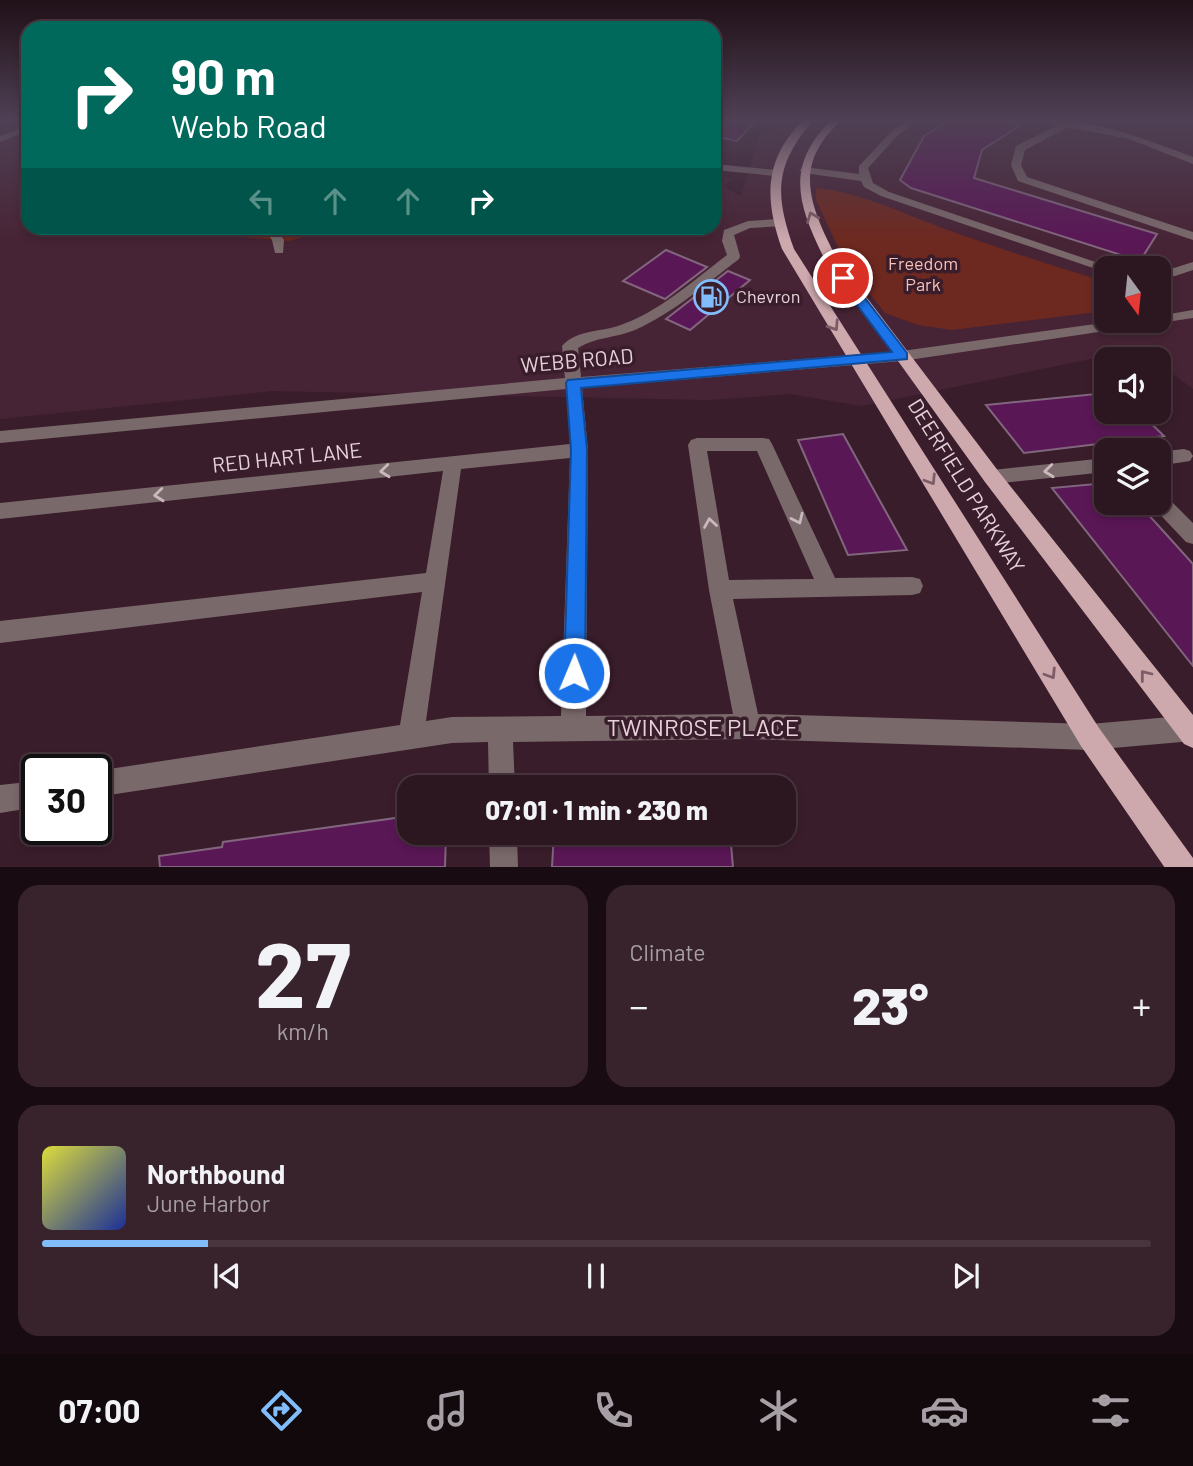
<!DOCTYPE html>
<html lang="en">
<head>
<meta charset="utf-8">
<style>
  :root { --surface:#2c1620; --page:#38232d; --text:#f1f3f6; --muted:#a69fa5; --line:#48353e; --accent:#81bdfa }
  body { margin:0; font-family:Barlow,sans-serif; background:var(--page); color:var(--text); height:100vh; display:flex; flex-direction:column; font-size:26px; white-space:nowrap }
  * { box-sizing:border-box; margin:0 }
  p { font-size:23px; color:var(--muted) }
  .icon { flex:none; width:38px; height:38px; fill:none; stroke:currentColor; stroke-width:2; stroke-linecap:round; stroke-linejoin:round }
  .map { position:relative; height:867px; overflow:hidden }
  .panel { display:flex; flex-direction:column; gap:18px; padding:18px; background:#180c12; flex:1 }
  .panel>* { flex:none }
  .top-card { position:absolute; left:21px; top:21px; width:700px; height:214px; border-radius:21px; box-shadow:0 4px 10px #0003,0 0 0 2px var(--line); background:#00695c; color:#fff; overflow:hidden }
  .needle { width:46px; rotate:165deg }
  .tools { position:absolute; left:1094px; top:256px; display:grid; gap:14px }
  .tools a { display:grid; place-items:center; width:77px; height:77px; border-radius:14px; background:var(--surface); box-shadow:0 4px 10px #0003,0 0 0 2px var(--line); font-size:35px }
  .speed { position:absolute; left:21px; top:754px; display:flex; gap:14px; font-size:35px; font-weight:700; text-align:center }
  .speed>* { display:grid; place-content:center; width:91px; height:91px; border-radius:50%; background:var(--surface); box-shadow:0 4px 10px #0003,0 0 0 2px var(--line); line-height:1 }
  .speed .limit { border:4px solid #111; border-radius:10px; background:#fff; color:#111 }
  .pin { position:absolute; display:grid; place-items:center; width:60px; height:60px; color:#fff; margin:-30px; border:4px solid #fff; border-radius:50%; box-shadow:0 2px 7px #0007 }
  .me { position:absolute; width:77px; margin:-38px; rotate:1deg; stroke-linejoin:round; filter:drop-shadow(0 0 5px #0008) }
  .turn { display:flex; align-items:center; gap:24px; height:147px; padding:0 35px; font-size:32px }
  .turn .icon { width:91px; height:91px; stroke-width:2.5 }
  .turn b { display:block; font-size:49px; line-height:60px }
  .lanes { display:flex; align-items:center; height:66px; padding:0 35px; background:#0003; justify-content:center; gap:35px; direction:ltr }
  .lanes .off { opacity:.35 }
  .big { font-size:52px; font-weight:800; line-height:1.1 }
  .panel .tile { flex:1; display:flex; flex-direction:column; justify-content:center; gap:10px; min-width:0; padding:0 24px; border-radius:21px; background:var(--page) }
  .panel .dial { align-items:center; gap:0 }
  .dial b { font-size:91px; line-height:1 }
  .song { display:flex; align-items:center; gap:21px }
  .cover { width:84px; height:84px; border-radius:10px; background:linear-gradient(135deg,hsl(60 70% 55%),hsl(230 70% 35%)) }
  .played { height:7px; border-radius:4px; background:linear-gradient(90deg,var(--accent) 15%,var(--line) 15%) }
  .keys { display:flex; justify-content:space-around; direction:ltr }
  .heat { display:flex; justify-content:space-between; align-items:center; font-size:38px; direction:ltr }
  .panel .tiles { flex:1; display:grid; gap:18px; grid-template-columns:1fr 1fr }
  .tile:last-child { grid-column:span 2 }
  .trip { position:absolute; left:397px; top:775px; width:399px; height:70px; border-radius:21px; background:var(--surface); box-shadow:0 4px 10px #0003,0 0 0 2px var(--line); font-weight:800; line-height:70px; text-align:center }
  .tab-bar { display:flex; height:112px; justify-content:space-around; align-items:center; background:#12090d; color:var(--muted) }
  .tab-bar .icon { width:49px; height:49px }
  .tab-bar .current { color:var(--accent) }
  .tab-bar b { font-size:32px; color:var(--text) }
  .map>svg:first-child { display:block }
</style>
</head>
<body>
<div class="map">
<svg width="1193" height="868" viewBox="0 0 1193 868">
  <rect width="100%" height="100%" fill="#3a1d2b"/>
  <!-- built -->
  <path fill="#472435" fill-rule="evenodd" d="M0 119H28V228H714V171L731 180 724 187 741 196 759 137 785 119H1193V389L1159 364 1158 359H1152L1139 349 862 406 790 394 708 400 273 391 0 419ZM1106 268H1158V320H1106Z"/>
  <!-- green -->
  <path fill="#6d2920" d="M816 188C863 193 904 214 948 230 1000 249 1053 266 1106 282V311L952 330 918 325 885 313 845 262 816 200Z
    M189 228H336L289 241 220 235Z"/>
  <!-- building -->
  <path fill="#5a1756" stroke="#81667e" stroke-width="2" d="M725 119H758L737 141 714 136V128Z
    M952 119H1001L1021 125 982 150 974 178 1157 234 1140 261 911 188 900 180 924 136Z
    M666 250 707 267 665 299 623 281Z
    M728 271 750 280 690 330 666 319Z
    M1106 393V411H1138L1164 436 1024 453 986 405Z
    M843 434 907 550 848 555 798 440Z
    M1106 483V502H1137L1193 564V666L1052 488Z
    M410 816V833H446L445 867H160L159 856 222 847 223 842Z
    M554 833H730L733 867H552Z"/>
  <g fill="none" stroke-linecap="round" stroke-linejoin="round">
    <!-- minor -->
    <path fill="#7a696b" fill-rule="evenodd" d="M908 119H919L897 136 868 168 873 183 889 192 1113 268 1102 271 881 196 864 187 861 181 804 173 799 170 804 167 859 174V166L891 132Z
      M1039 119C1092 118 1145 139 1193 157V164L1129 139 1068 127 1025 150 1021 165 1027 177 1193 232V240L1018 181 1011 165 1016 146 1058 125Z
      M28 125V131L0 142V136Z
      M714 164 776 170 781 173 776 176 714 170Z
      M779 219 783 220V226L750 228 734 235 740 256 739 259C706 284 673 313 635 330 616 338 595 337 578 348L581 377 902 351 1124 320H1158V316L1193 310V318L902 361 582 388 588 450 586 716 733 714 709 590 688 445 691 440 697 438H763L769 439 772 444 835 578 912 577 920 579 923 586 920 593 912 595 733 599 758 714 1090 724 1193 715V741L1090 750 748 739 513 742 515 788H489L488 742 452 743 96 797V771L400 725 422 592 0 643V621L426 573 443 471 0 519V503L570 444 566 389 0 443V431L565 378 562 346C576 330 599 332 618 326 658 313 694 280 727 255L722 241 724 230 748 221ZM707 451H757L814 579 729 580ZM570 458 561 716 452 717 426 721 461 469Z
      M264 228H276L284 240 283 253H275L272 240Z
      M1193 262V270L1175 276 1158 277V269L1174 268Z
      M1184 449 1190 451 1193 456 1190 461 1158 466V452Z
      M1106 458V472L992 484 985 482 983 477 985 472 992 470Z
      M1158 493 1165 495 1193 523V544L1186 542 1151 505 1150 502H1158Z
      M37 781V807L0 813V785Z
      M489 833H517L518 868H490Z"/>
    <!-- major -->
    <path fill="#cda9ae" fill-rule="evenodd" d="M804 119H814C775 165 774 193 794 249L1099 728 1193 858V868H1165L1081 746 782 249C764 198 764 159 804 119Z
      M832 119H842C833 129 824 137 818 149 798 184 820 225 836 257L999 472 1193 715V748L1184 744 985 482 824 258C797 203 785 166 832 119Z"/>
  </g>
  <!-- one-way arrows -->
  <defs><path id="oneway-chevron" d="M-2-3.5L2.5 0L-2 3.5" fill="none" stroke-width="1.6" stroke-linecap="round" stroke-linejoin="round" transform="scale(1.75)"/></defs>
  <g stroke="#7c5c66">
    <use href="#oneway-chevron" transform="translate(812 217) rotate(-111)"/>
    <use href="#oneway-chevron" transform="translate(834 326) rotate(57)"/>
    <use href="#oneway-chevron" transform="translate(931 480) rotate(58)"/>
    <use href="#oneway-chevron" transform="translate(1051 674) rotate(58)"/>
    <use href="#oneway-chevron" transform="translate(1145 675) rotate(-128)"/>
  </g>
  <g stroke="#cbb8be">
    <use href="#oneway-chevron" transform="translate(385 471) rotate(174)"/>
    <use href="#oneway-chevron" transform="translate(1049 471) rotate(174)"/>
    <use href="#oneway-chevron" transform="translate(159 495) rotate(174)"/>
    <use href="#oneway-chevron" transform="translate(798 519) rotate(65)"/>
    <use href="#oneway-chevron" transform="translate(710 523) rotate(-99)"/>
  </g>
  <!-- sky -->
  <linearGradient id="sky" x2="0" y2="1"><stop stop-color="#201018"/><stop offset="0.5" stop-color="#4f4055"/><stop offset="1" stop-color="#4f4055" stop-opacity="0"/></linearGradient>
  <rect width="1193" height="240" fill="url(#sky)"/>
  <!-- route -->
  <path fill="#1a73e8" stroke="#114b97" stroke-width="2" d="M843 275 848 276 907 353V359L581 388 587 450 585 673 582 680 574 683 567 680 564 673 571 450 566 383 568 380 892 352 837 278Z"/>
  <!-- icons -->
  <defs>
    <g id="fuel-ring" transform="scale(1.75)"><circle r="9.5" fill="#3a1d2b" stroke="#81bdfa" stroke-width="1.5"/><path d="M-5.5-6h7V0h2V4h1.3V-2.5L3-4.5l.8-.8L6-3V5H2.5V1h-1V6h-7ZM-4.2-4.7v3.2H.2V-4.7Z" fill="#81bdfa"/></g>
  </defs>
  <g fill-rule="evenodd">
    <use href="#fuel-ring" x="711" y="297"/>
  </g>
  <g text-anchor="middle" stroke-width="7" stroke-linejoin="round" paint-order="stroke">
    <!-- far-park labels -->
    <g font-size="18" fill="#f6c1b8" stroke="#3a1d2b">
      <text x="923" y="270">Freedom<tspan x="923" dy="21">Park</tspan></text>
    </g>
    <!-- far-poi labels -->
    <g font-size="18" fill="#e6d2da" stroke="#3a1d2b" text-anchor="start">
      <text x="736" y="303">Chevron</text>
    </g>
    <!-- street labels -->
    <g font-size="21" fill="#e6d2da" stroke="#3a1d2b">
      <text transform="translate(577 361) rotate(-5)" y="7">WEBB ROAD</text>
      <text transform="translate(287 458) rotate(-6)" y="7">RED HART LANE</text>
      <text transform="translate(966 486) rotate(58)" y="7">DEERFIELD PARKWAY</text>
    </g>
    <!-- near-street labels -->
    <g font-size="24" fill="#e6d2da" stroke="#3a1d2b">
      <text x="703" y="736">TWINROSE PLACE</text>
    </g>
  </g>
</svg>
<div class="tools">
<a><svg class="needle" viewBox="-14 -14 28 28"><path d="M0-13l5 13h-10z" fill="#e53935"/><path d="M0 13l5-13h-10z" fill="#a69fa5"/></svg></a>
<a><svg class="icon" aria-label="sound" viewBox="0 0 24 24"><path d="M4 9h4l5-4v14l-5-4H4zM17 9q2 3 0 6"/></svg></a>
<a><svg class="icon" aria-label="layers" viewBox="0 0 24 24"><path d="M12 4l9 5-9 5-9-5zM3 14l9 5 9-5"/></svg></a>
</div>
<div class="speed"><div class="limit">30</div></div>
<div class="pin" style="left:843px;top:278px;background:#d93025"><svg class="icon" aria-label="arrive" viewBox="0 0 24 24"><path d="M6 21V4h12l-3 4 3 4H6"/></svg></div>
<svg class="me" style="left:574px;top:673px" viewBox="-20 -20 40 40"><circle r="17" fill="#1a73e8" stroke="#fff" stroke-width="3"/><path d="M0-11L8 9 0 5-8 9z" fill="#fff"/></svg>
<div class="trip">07:01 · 1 min · 230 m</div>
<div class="top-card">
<div class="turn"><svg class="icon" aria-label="right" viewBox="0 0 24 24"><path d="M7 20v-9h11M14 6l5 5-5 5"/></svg><div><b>90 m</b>Webb Road</div></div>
<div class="lanes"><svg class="icon off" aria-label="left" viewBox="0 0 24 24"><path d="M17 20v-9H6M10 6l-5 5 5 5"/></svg><svg class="icon off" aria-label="ahead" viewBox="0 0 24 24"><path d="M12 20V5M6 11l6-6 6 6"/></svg><svg class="icon off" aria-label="ahead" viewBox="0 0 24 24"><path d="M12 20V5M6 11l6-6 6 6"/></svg><svg class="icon" aria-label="right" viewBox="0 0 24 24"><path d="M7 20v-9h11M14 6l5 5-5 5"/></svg></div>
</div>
</div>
<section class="panel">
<div class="tiles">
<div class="tile dial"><b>27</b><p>km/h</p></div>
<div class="tile"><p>Climate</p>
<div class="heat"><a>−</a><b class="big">23°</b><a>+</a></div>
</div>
<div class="tile">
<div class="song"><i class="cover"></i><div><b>Northbound</b><p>June Harbor</p></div></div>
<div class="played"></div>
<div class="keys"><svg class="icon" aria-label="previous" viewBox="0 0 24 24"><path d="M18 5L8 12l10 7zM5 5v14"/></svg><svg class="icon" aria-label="pause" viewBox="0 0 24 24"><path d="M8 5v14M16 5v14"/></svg><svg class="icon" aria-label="next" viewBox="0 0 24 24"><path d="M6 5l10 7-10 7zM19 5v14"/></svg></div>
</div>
</div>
</section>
<nav class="tab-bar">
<b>07:00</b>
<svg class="icon current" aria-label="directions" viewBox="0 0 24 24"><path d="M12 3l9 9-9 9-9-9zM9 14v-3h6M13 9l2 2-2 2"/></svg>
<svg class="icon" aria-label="music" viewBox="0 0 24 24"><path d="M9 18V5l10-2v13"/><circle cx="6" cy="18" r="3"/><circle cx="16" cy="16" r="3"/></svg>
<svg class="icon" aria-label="phone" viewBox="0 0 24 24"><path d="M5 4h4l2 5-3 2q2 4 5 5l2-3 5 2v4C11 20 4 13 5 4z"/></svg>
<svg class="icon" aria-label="climate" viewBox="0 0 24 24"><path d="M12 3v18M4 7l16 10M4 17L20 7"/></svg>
<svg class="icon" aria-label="car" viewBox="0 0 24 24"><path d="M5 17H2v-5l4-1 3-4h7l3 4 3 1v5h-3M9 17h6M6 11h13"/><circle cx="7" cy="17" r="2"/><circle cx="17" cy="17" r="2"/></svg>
<svg class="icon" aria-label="filters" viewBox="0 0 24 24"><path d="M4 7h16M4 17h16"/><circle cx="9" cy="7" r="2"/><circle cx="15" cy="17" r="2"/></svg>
</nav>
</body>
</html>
